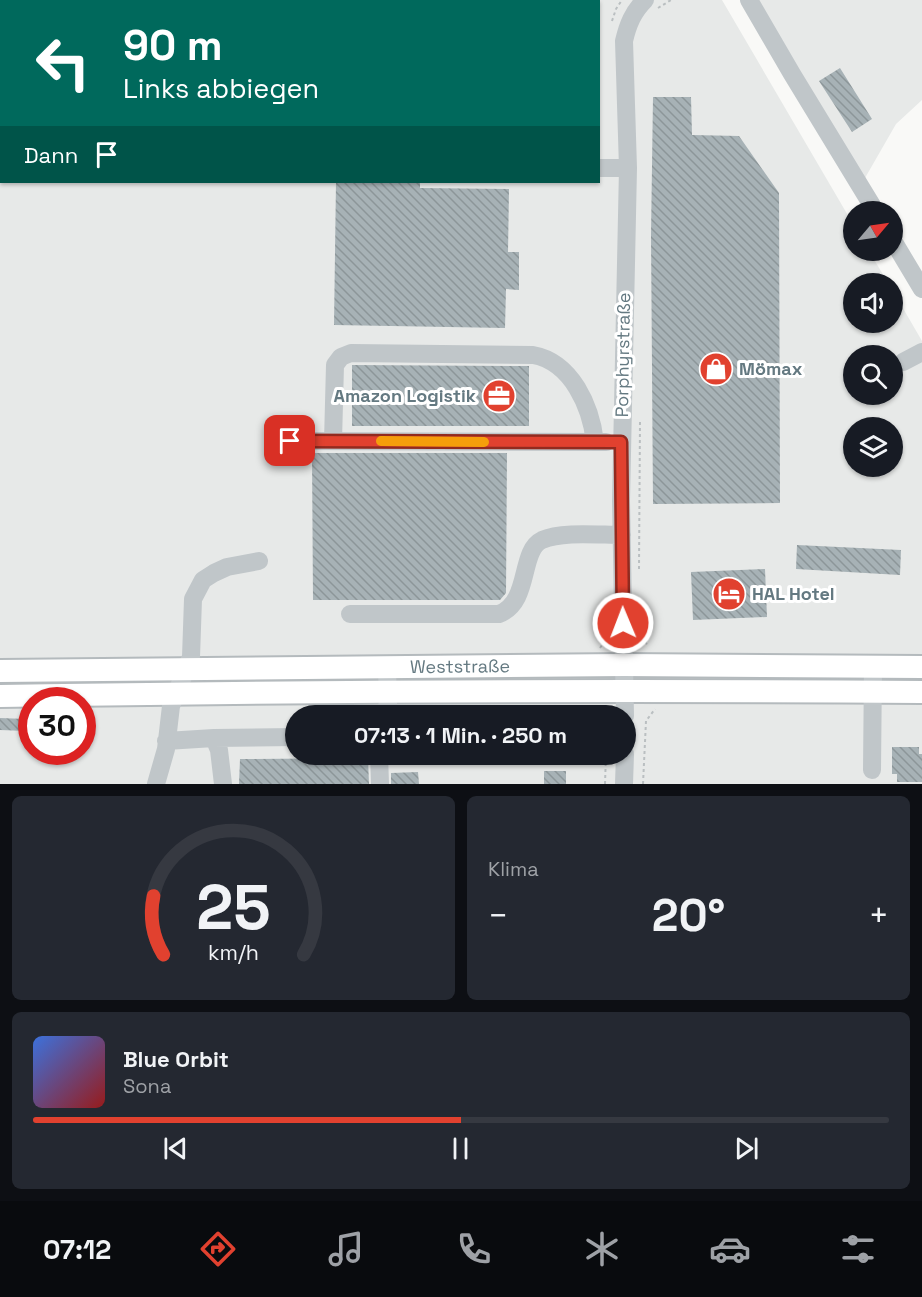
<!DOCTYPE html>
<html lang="de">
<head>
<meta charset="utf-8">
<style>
  :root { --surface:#171b24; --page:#242831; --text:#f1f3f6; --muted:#9ea1a6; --line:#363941; --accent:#e1412f }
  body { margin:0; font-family:"Space Grotesk",sans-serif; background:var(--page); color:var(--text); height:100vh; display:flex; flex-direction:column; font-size:22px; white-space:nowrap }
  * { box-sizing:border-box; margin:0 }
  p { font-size:20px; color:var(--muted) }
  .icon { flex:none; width:33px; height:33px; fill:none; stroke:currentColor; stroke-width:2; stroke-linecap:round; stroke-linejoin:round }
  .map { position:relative; height:784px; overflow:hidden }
  .drawer { display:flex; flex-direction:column; gap:12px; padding:12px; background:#0d0f14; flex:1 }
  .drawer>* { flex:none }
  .banner { position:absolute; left:0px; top:0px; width:600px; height:183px; box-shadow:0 2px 4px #0004; background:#00695c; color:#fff; overflow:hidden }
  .needle { width:39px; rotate:61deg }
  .buttons { position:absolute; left:843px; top:201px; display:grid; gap:12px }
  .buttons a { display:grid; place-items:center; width:60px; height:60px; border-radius:50%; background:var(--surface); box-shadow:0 2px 4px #0004; font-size:30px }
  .speed { position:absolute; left:18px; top:687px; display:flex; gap:12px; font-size:30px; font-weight:700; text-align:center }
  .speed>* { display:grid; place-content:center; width:78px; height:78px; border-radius:50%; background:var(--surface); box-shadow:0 2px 4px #0004; line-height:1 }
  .speed .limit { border:9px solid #d22; background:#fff; color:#111 }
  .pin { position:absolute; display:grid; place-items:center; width:51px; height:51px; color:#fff; margin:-26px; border-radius:12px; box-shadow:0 3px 9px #0006 }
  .me { position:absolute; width:66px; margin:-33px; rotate:359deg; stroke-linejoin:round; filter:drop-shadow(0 0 4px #0008) }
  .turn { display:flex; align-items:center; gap:21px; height:126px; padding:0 24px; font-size:27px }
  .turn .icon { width:78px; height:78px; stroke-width:2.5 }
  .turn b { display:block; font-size:42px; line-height:51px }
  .then { display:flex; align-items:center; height:57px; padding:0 24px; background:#0003; gap:12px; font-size:22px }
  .big { font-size:45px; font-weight:600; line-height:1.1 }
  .drawer .widget { flex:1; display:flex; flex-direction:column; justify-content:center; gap:9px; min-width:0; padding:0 21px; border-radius:9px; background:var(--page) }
  .drawer .dial { align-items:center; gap:0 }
  .dial svg { height:156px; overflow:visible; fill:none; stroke:var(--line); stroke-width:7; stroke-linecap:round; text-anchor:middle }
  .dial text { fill:var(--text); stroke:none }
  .song { display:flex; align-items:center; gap:18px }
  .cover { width:72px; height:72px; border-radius:9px; background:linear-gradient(135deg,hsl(220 70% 55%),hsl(0 70% 35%)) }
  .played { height:6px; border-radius:3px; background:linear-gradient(90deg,var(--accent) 50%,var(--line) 50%) }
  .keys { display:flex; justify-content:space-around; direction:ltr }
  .heat { display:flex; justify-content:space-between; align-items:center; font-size:33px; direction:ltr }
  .drawer .tiles { flex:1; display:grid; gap:12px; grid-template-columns:1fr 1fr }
  .widget:last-child { grid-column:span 2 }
  .trip { position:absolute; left:285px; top:705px; width:351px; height:60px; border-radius:30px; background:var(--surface); box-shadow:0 2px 4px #0004; font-weight:600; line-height:60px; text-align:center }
  .dock { display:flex; height:96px; justify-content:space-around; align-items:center; background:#090b0e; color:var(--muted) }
  .dock .icon { width:42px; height:42px }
  .dock .selected { color:var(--accent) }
  .dock b { font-size:27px; color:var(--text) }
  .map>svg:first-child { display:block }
</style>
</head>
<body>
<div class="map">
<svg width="922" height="784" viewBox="0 0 922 784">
  <defs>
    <pattern id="forest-crowns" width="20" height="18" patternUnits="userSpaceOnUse" patternTransform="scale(1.5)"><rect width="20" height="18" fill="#daded6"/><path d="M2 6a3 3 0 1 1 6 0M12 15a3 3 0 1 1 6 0" fill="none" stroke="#b4b9b3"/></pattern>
    <pattern id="building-back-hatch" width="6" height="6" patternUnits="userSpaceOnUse" patternTransform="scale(1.5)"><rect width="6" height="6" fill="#a7b2b6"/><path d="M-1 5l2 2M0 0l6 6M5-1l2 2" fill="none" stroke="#8c9699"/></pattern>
  </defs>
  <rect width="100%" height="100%" fill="#f9f9f7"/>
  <!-- built -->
  <path fill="#e7e9e8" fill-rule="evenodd" d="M84 0H722L853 224 854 250 869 251 888 283 854 284V322H892L893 291 922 341V784H0V132L2 182H598V2ZM854 356H892V394H854ZM854 428H892V466H854ZM32 700H82V752H32ZM296 716H626V754H296Z
    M757 0H922V100L896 124 861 185Z"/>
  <!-- forest -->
  <path fill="url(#forest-crowns)" d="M0 0 84 1 2 2 1 131Z"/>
  <!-- building -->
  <path fill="url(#building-back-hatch)" d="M840 68 872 119 852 132 819 81Z
    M653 97H691L692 135 739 136 779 193 780 503 653 504 651 235Z
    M336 182H420V188L509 189 508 252H519V290L506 289 505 328 334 325Z
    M352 365 529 366V426H352Z
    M312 453H507L506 593 500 600H313Z
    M797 545 901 550 900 575 796 569Z
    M765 569 767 617 693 620 691 572Z
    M0 718 26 719V731L0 730Z
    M892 747H919V754H922V782H897V774H892Z
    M368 758 369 784H239L240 759Z
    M544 771H566V784H544Z
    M418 772 419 784H391V773Z"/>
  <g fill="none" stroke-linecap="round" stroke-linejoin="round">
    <!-- major casing -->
    <g stroke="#b4babd" stroke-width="26">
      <g id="major">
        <path id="s1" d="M0 671 624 665 922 667"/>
        <path d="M0 696C307 691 615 690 922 692"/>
      </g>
    </g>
    <!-- path -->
    <path stroke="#babfc1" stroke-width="2" stroke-dasharray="3 3" stroke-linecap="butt" d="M658 8 671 0
      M612 21 616 9 622 0
      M639 569 640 421
      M640 631 648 647
      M600 648 607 638
      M599 709 604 716
      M605 784 606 754
      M643 784 646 721 655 709"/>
    <!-- minor -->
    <path stroke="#c0c6c9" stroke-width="18" d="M305 0V2
      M749 0 792 74 876 212
      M106 2V0
      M598 168H628
      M892 239 922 289
      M903 362 922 352
      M290 441 606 442
      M333 441 335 365 341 357 351 353 533 355C572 362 591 407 595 442
      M350 614H499C531 602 519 551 542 540 562 531 599 535 622 535
      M383 716 388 704 387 667
      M625 716 621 501 628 168 624 41C628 24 633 12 645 0
      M214 738 296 737
      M166 741 214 738 219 750 223 784
      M379 754 380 784
      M872 770 873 667
      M156 784 166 749 171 706 191 657 193 599 203 580 214 573 227 567 259 561
      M624 784 625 754"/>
    <!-- major -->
    <use href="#major" stroke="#fff" stroke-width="22"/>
  </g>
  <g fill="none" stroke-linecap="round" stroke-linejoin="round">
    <!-- route casing -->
    <g stroke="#922a1f" stroke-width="15">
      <path id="route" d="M290 441 621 442 623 623"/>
    </g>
    <!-- route -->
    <use href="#route" stroke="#e1412f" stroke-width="10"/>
    <!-- slow -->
    <path stroke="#f59e0b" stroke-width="10" d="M381 441 484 442"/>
  </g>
  <!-- icons -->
  <defs>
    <g id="shop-disc" transform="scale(1.725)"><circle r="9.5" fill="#e1412f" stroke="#fff"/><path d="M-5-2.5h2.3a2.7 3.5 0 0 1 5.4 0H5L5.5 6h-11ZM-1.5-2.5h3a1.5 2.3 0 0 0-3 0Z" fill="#fff"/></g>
    <g id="office-disc" transform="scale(1.725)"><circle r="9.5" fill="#e1412f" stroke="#fff"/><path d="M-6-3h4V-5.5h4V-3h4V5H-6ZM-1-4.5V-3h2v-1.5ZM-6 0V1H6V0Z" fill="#fff"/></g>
    <g id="hotel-disc" transform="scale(1.725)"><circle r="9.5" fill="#e1412f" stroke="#fff"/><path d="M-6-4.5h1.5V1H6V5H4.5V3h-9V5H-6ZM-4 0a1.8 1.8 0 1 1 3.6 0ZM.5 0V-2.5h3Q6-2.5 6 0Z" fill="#fff"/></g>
  </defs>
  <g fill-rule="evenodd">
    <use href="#shop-disc" x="716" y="369"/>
    <use href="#office-disc" x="499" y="396"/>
    <use href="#hotel-disc" x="729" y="594"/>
  </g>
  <g text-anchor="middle" stroke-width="6" stroke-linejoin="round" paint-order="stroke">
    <!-- street labels -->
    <g font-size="18" fill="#647981" stroke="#fff">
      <text transform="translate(623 355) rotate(-89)" y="6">Porphyrstraße</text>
      <text dy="6" stroke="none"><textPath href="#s1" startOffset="460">Weststraße</textPath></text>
    </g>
    <!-- poi labels -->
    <g font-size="18" font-weight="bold" fill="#647981" stroke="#fff" text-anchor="start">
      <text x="739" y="375">Mömax</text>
      <text x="476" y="402" text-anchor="end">Amazon Logistik</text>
      <text x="752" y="600">HAL Hotel</text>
    </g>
  </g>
</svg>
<div class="buttons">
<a><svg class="needle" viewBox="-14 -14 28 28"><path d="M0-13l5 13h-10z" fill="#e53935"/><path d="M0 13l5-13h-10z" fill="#9ea1a6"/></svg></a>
<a><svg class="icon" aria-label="sound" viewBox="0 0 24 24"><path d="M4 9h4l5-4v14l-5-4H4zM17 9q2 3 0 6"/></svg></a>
<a><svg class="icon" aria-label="search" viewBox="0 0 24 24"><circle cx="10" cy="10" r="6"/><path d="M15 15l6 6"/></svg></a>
<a><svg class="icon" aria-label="layers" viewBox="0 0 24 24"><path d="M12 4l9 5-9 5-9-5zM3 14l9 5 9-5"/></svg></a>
</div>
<div class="speed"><div class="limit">30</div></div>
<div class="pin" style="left:290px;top:441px;background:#d93025"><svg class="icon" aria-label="arrive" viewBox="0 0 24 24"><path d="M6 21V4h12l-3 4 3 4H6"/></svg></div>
<svg class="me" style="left:623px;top:623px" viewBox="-20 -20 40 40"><circle r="17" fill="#e1412f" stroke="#fff" stroke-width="3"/><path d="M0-11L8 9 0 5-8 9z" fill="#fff"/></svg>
<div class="trip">07:13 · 1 Min. · 250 m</div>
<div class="banner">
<div class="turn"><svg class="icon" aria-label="left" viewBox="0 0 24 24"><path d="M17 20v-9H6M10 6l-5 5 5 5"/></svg><div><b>90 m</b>Links abbiegen</div></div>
<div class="then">Dann<svg class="icon" aria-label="arrive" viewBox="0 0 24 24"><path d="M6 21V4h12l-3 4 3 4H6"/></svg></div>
</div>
</div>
<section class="drawer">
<div class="tiles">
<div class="widget dial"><svg viewBox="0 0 100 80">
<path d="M14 69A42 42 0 1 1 86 69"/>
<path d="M14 69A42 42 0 0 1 9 39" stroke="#e1412f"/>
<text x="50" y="56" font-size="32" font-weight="700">25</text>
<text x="50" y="72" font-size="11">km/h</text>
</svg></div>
<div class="widget"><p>Klima</p>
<div class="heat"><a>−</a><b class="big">20°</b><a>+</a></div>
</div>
<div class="widget">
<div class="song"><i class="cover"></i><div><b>Blue Orbit</b><p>Sona</p></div></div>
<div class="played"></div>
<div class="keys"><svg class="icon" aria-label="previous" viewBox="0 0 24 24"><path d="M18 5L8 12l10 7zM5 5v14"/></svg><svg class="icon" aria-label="pause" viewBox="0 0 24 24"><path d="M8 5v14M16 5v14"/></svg><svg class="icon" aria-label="next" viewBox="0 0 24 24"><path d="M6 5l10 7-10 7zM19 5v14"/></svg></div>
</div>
</div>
</section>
<nav class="dock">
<b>07:12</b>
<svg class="icon selected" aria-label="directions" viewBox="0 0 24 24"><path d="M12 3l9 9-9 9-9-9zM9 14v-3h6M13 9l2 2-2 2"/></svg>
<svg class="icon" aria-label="music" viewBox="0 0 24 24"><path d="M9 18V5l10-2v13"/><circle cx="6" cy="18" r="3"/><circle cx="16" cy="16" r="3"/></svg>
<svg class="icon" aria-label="phone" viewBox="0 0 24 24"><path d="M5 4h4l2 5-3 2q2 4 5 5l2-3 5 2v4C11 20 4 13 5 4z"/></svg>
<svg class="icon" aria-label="climate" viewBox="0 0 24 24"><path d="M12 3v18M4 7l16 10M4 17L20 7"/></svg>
<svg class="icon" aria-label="car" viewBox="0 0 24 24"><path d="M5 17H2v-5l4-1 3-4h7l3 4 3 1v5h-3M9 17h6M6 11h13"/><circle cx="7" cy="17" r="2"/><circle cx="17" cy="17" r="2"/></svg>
<svg class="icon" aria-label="filters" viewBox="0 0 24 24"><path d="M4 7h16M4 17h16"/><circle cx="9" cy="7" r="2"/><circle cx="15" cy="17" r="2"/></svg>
</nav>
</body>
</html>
